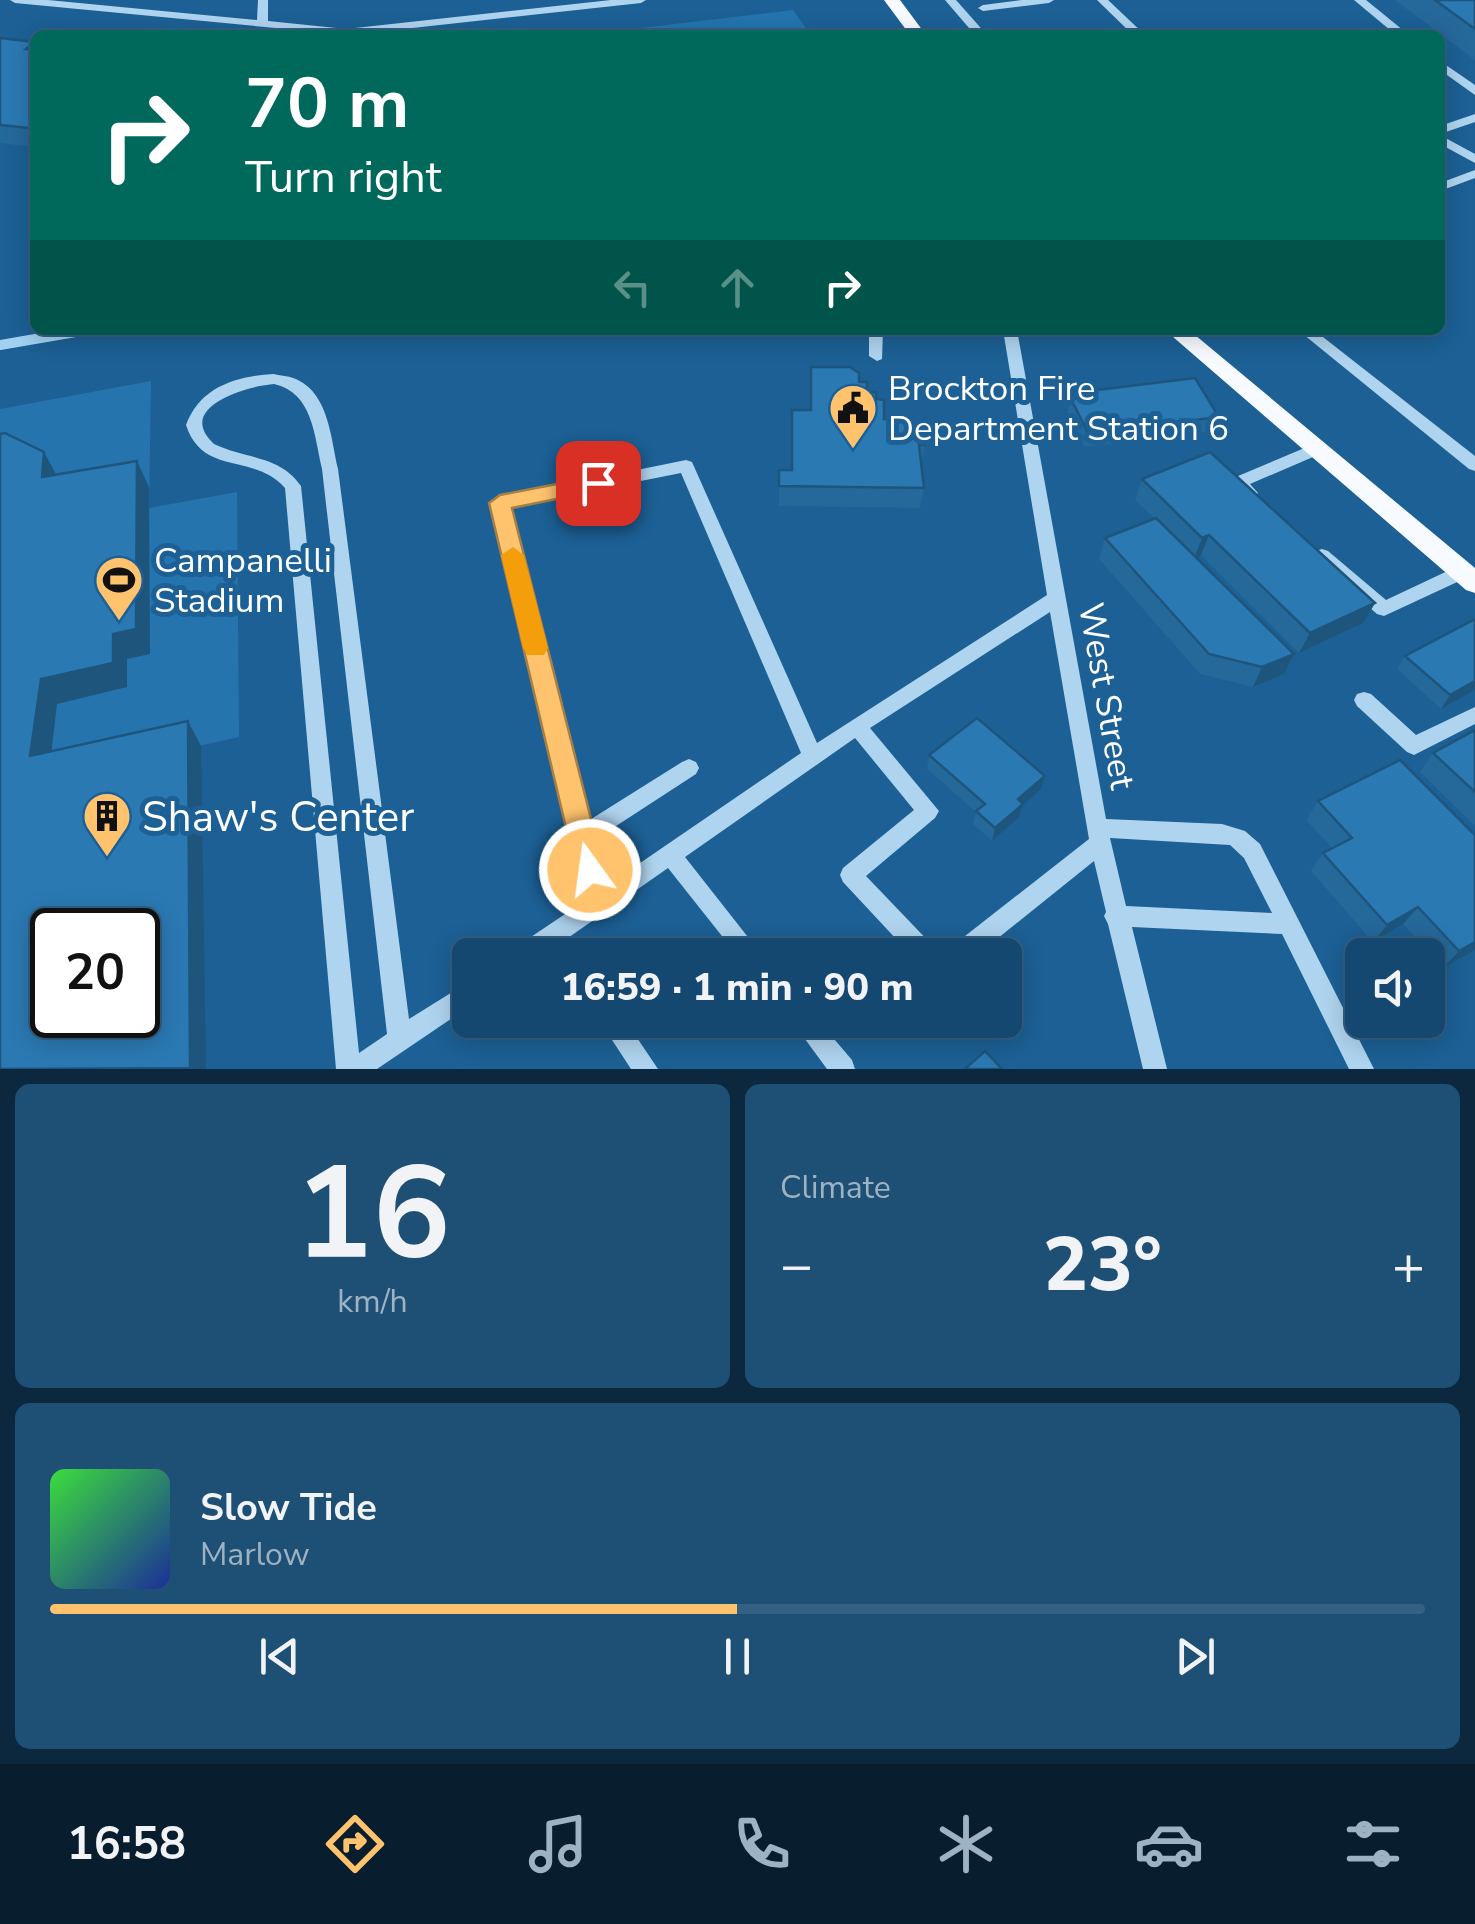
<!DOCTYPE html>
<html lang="en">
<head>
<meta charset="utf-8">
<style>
  :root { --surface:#154870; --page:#1e4f75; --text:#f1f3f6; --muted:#9db2c3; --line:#346083; --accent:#ffc36d }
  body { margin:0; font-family:"Nunito Sans",sans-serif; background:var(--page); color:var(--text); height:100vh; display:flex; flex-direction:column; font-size:38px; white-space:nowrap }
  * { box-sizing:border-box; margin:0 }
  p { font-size:32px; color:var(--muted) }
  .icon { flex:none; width:55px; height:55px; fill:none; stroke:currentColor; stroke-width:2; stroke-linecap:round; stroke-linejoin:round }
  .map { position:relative; height:1069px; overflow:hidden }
  .sheet { display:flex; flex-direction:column; gap:15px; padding:15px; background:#0c283e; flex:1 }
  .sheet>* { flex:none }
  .banner { position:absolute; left:30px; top:30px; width:1415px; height:305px; border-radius:15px; box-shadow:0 5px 25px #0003,0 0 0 2px var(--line); background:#00695c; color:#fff; overflow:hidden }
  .fabs { position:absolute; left:1345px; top:938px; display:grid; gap:20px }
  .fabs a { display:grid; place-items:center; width:100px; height:100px; border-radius:15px; background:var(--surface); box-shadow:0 5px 25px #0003,0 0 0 2px var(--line); font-size:50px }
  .speed { position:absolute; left:30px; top:908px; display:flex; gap:20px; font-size:50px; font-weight:700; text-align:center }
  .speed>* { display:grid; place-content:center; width:130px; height:130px; border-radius:50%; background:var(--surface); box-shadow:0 5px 25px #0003,0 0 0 2px var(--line); line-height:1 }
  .speed .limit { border:5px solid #111; border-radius:15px; background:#fff; color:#111 }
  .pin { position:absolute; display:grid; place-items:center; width:85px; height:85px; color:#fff; margin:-42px; border-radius:20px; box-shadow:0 5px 15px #0006 }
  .me { position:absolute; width:110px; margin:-55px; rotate:346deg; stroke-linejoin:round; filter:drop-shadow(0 0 8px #0008) }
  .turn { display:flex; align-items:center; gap:35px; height:210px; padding:0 50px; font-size:45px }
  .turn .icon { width:130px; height:130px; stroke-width:2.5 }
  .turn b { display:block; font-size:70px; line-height:85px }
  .lanes { display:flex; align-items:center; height:95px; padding:0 50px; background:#0003; justify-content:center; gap:50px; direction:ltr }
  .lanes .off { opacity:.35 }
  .big { font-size:75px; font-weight:800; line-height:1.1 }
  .sheet .card { flex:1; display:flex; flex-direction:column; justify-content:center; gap:15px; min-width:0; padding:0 35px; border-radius:15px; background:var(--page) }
  .sheet .dial { align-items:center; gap:0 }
  .dial b { font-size:130px; line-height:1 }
  .song { display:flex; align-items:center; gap:30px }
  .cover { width:120px; height:120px; border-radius:15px; background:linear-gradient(135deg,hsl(120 70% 55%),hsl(230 70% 35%)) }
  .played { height:10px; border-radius:5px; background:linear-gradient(90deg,var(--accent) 50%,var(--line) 50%) }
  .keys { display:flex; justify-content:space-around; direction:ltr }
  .heat { display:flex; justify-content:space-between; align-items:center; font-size:55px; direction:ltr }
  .sheet .tiles { flex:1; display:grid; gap:15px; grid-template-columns:1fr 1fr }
  .card:last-child { grid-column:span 2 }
  .trip { position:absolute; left:452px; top:938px; width:570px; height:100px; border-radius:15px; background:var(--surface); box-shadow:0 5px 25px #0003,0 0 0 2px var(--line); font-weight:800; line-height:100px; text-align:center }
  .dock { display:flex; height:160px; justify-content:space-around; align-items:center; background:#081d2d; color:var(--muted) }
  .dock .icon { width:70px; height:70px }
  .dock .current { color:var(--accent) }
  .dock b { font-size:45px; color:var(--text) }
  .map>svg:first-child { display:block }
</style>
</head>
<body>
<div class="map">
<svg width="1475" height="1069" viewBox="0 0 1475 1069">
  <rect width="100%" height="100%" fill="#1c6095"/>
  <!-- green -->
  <path fill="#2574ae" d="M793 10 811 35H580Z
    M151 381 149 508 237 492 239 737 0 791V409Z"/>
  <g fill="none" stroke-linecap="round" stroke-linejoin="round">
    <!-- stream -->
    <path stroke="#a2d1f1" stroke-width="10" d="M0 345 87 330"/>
    <!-- minor -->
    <path fill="#afd4ef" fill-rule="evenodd" d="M10 0H48L257 20 258 0H268V21L346 29 611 0H646L641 3 349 35 15 3Z
      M945 0H956L987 35H975Z
      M1022 0H1054L1049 3 983 11 978 8 983 5Z
      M1097 0H1108L1145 35H1133Z
      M1354 0H1366L1409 35H1396Z
      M1440 61 1475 85V95L1440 70Z
      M1475 114V122L1440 134V126Z
      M1440 135 1475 154V163L1440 144Z
      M1475 170V178L1440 191V183Z
      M869 330H883L882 359 877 361 869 356Z
      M1003 330H1017L1106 819 1222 824 1245 831 1260 844 1374 1069H1349L1282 934 1132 927 1167 1069H1143L1108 924 1104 916 1106 912 1094 861 977 955H948L951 947 1089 839 1050 612 870 728 939 811 935 818 866 876 934 947 937 955H911L843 882 840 875 843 868 914 810 855 738 685 857 762 955H737L668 868 565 940 574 955H549L547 952 543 955H513L516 947 586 900 491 503 494 499 686 460 692 462 817 743 1047 595ZM681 473 801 753 605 887 593 841 696 774 699 768 696 762 689 759 682 762 588 821 510 507ZM1110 838 1230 845 1244 858 1272 913 1126 906Z
      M1298 330H1314L1475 456V471L1469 469Z
      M274 374C281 376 291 376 298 380 329 395 331 440 338 469L409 1019 470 981V1006L377 1069H336L285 488C253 452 203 477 186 425 200 387 236 376 274 374ZM274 384C313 393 314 435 322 469L387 1034 359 1053 301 486C280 455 245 459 214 444 174 407 247 386 274 384Z
      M1314 444 1320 446 1322 450 1320 454 1250 484 1258 493 1256 497H1244L1229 483 1231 479Z
      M1322 549 1328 551 1386 600 1456 567H1468L1471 572 1468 577 1384 616 1377 614 1316 561 1313 556 1316 551Z
      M1364 692 1371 694 1416 735 1475 707V724L1414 755 1407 752 1357 706 1354 700 1357 694Z
      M599 1020H625L658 1069H631Z
      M791 1020H818L852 1060 855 1069H827Z"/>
    <!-- major -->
    <path fill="#f7fbff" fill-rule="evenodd" d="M884 0H900L926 35H910Z
      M1165 330H1189L1475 568V593L1466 590Z"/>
  </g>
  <!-- wall -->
  <path fill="#25689a" d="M1395 0H1475V60Z
    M0 38 35 43V147L0 143Z
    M811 367 859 382 876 399 884 419 917 436 925 445 921 465 924 488 920 508 779 506V470H791L792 410H810Z
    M1089 391 1219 417 1214 431 1084 447 1067 414 1071 399 1087 397Z
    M1142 479 1375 603 1363 623 1299 653 1201 555 1196 558 1284 674 1253 687 1200 674 1099 559 1105 538 1154 518 1135 500Z
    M1475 619V690L1441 709 1397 669 1405 656Z
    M1475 730V826L1420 772 1433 753Z
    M929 755 1045 776 1041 789 1023 805 1019 817 992 841 973 824 976 812 927 769Z
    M1318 801 1475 950 1443 968 1403 924 1373 942 1311 871 1323 853 1332 848 1306 820Z"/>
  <!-- shaded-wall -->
  <path fill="#1e557d" d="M35 123V141L29 128Z
    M44 452 58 478 42 477Z
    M137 461 149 487 150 654 127 659V687L57 704 48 780 30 756 41 679 113 634Z
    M1209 535 1201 555 1194 559 1202 538Z
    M1375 603 1363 623 1299 653 1310 633Z
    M1294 654 1284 674 1253 687 1262 667Z
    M1475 681V690L1441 709 1450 695Z
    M188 721 201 746 206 1069H185Z
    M1045 776 1041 789 1023 805 1019 817 992 841 995 828 1018 799Z
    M1418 907 1403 924 1373 942 1387 925Z
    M1475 942V950L1443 968 1459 951Z"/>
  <!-- building -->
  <path fill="#2b79b3" stroke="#1e557d" stroke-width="2.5" fill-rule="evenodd" d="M1435 0H1475V29Z
    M0 38 34 42 26 49H35V123L29 128 0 125Z
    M811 367H850L859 373V382H867V392H876V399L884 400V419L906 420 917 426V436L924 440 925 445H919L924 488 779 486V470H792V410H811Z
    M1195 378 1219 417 1088 433 1071 399 1093 397 1089 391Z
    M5 433 44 452 42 477 137 461 136 629 113 634V663L41 679 30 756 188 721 190 1068 0 1069V434ZM52 930H138V1015H52Z
    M1210 452 1375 603 1310 633 1209 535 1202 538 1142 479Z
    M1156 518 1294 654 1262 667 1209 654 1105 538Z
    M1475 619V681L1450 695 1405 656Z
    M977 718 1045 776 1018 799 1023 804 995 828 976 811 985 804 929 755Z
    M1475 730V792L1433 753Z
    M1400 760 1475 835V942L1459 951 1418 907 1387 925 1323 853 1352 838 1318 801Z
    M985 1051 1002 1069H965Z"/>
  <!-- route -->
  <path fill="#ffc36d" stroke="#a67f47" stroke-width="2.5" d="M598 476 606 478 609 483 606 489 512 508 604 870 600 880 590 883 580 880 576 870 489 503 500 495Z"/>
  <!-- slow -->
  <path fill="#f59e0b" d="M513 547 524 555 548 648 544 655H527L523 648 501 555Z"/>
  <!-- icons -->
  <defs>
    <g id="civic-pin" transform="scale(2.5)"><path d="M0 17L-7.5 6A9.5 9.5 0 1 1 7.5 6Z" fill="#ffc36d" stroke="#1c6095"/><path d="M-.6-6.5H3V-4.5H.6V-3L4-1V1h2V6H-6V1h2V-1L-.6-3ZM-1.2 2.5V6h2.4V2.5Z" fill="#111"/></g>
    <g id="stadium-pin" transform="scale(2.5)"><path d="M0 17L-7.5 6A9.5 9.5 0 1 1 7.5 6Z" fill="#ffc36d" stroke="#1c6095"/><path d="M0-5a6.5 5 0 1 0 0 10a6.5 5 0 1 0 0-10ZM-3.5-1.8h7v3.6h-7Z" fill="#111"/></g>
    <g id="building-pin" transform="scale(2.5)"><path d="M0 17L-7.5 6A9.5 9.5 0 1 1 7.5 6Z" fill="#ffc36d" stroke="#1c6095"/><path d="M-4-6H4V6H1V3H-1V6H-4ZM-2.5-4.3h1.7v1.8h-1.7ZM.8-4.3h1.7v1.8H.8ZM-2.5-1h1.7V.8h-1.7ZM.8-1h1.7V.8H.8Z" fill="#111"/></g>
  </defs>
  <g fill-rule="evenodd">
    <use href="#civic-pin" x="853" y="408"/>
    <use href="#stadium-pin" x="119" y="580"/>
    <use href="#building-pin" x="107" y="816"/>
  </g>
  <g text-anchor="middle" stroke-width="10" stroke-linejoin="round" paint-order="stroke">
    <!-- poi labels -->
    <g font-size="35" fill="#fff" stroke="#1c6095" text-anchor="start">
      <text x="888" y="400">Brockton Fire<tspan x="888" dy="40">Department Station 6</tspan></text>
      <text x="154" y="572">Campanelli<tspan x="154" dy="40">Stadium</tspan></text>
    </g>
    <!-- street labels -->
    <g font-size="35" fill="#fff" stroke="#1c6095">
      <text transform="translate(1107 696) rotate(80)" y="12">West Street</text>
    </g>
    <!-- near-poi labels -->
    <g font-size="42" fill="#fff" stroke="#1c6095" text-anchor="start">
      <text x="142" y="831">Shaw's Center</text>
    </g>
  </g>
</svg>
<div class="fabs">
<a><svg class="icon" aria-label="sound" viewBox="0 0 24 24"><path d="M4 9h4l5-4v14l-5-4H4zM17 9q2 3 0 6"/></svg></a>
</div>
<div class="speed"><div class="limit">20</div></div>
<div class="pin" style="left:598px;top:483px;background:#d93025"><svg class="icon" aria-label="arrive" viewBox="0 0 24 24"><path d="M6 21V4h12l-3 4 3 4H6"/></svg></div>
<svg class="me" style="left:590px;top:870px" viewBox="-20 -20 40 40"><circle r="17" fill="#ffc36d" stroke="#fff" stroke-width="3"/><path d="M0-11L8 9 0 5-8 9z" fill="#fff"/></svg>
<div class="trip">16:59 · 1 min · 90 m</div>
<div class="banner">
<div class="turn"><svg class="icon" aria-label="right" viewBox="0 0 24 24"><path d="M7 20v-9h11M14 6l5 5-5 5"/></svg><div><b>70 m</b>Turn right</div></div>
<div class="lanes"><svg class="icon off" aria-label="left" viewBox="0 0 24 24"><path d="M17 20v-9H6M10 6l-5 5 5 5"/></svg><svg class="icon off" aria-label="ahead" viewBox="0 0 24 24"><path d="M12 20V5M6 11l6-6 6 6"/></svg><svg class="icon" aria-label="right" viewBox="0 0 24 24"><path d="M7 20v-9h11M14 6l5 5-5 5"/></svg></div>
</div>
</div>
<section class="sheet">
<div class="tiles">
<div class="card dial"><b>16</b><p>km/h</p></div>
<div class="card"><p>Climate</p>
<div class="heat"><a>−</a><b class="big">23°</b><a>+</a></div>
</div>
<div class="card">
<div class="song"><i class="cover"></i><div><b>Slow Tide</b><p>Marlow</p></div></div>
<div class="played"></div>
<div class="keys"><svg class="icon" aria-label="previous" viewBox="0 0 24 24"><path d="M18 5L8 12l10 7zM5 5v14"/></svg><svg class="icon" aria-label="pause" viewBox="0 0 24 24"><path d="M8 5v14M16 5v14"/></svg><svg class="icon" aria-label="next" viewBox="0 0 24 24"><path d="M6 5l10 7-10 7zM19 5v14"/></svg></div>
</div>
</div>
</section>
<nav class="dock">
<b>16:58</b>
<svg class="icon current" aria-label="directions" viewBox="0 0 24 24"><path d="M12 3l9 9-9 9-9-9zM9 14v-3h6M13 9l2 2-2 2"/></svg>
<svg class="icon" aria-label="music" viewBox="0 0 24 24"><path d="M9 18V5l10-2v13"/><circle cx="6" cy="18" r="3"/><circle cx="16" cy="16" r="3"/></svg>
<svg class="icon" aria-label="phone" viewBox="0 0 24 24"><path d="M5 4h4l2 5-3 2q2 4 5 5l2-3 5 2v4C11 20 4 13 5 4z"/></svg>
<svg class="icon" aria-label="climate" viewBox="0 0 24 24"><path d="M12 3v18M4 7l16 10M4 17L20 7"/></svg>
<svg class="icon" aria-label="car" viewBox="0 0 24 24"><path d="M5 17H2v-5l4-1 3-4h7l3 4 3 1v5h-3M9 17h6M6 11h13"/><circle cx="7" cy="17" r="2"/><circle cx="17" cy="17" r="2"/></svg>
<svg class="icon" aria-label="filters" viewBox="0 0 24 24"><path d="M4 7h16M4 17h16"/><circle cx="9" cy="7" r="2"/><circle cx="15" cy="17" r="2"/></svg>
</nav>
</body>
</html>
